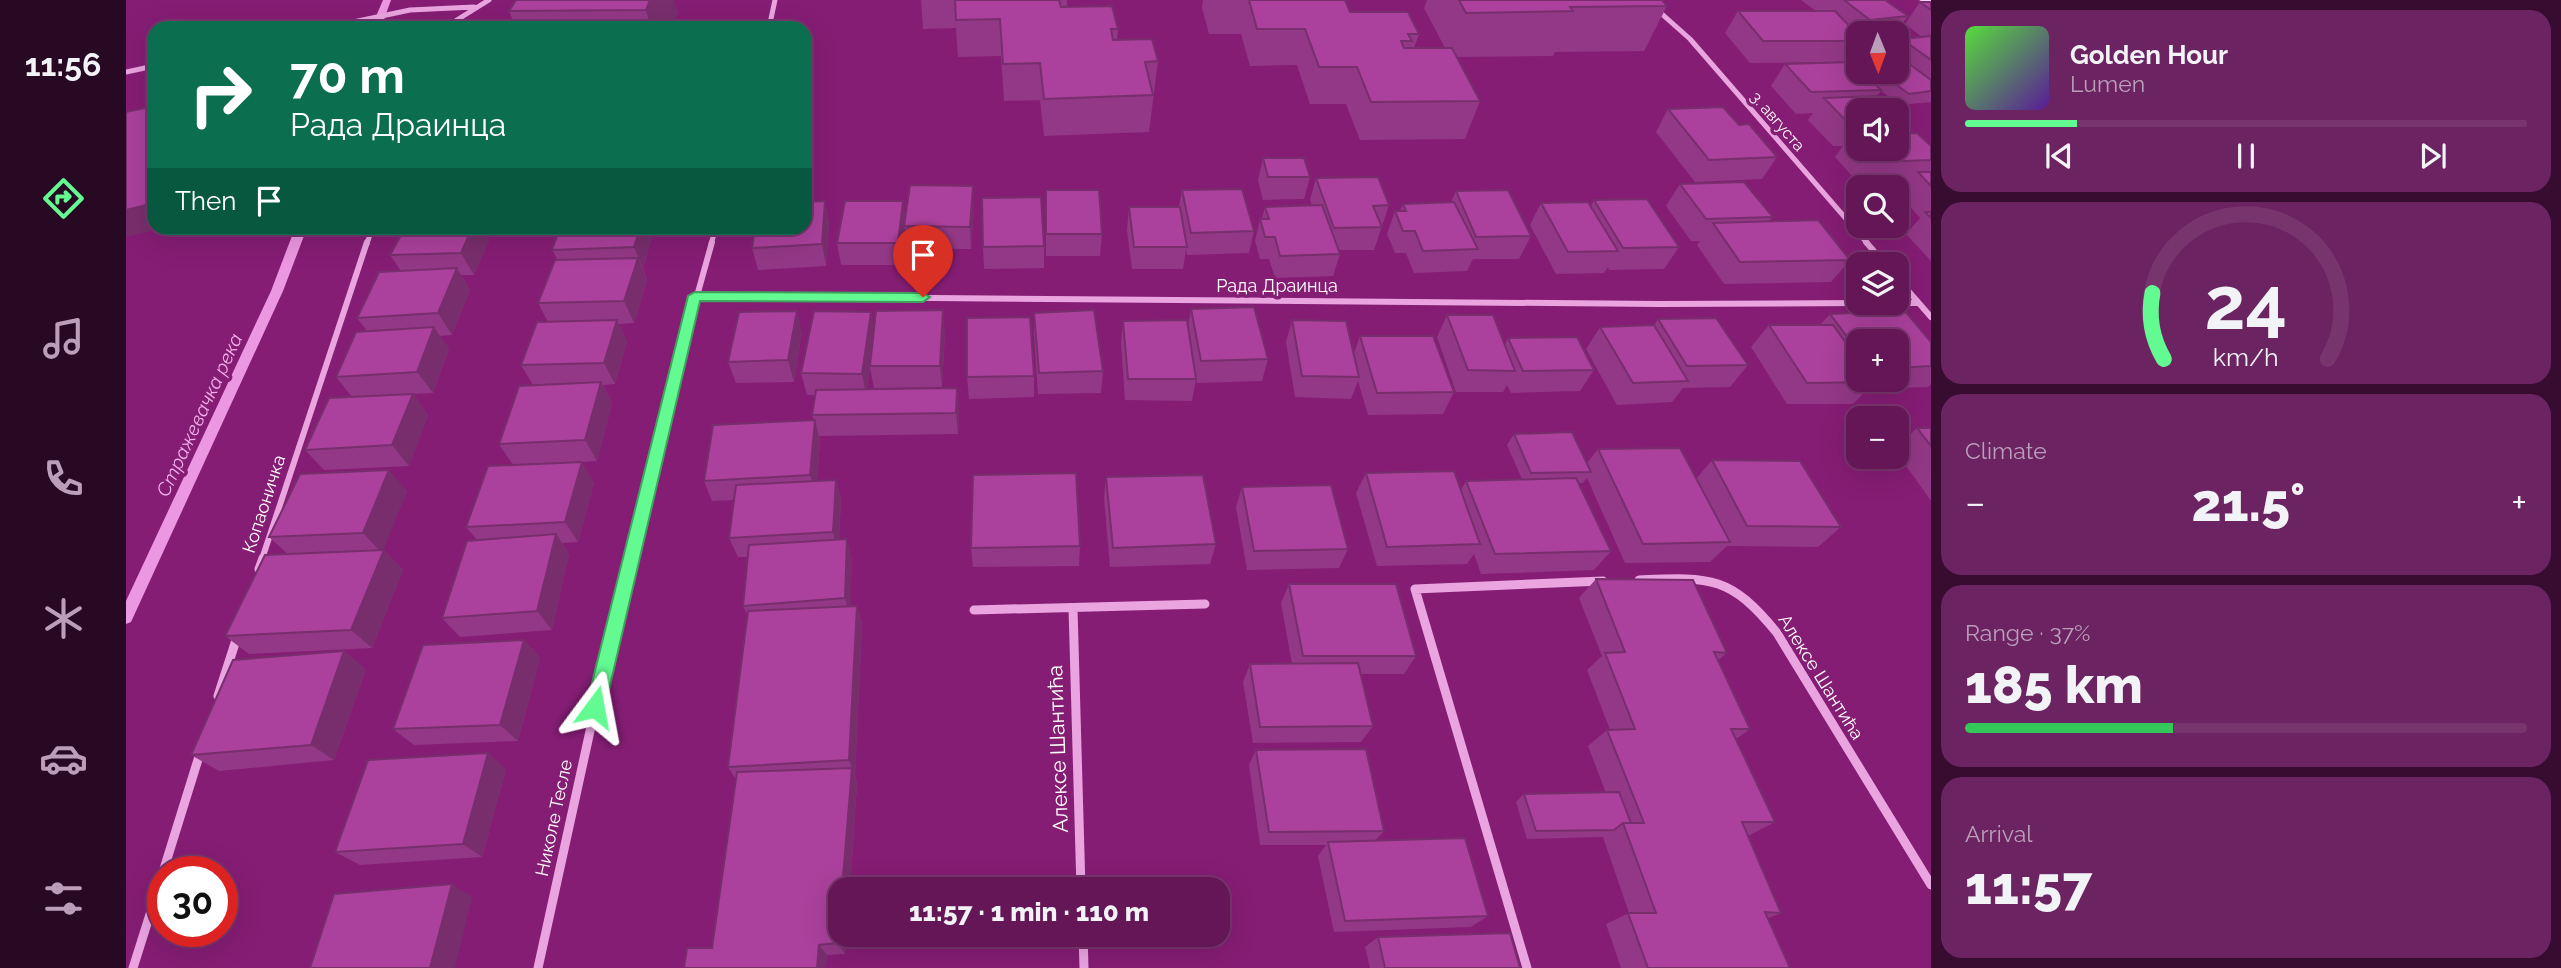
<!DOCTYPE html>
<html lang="en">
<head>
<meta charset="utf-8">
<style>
  :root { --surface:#641657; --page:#6c2361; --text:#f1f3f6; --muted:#bb9fba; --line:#78356d; --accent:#62fa91 }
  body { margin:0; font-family:Raleway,sans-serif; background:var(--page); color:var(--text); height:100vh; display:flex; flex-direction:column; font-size:26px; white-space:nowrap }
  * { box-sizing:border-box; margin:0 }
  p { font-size:23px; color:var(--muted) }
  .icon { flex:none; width:38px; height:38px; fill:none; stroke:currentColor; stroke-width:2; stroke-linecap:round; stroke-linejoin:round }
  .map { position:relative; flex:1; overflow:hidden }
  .drawer { display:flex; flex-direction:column; gap:10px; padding:10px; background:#370c30; width:630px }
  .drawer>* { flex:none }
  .guide { position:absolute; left:21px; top:21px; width:665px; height:214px; border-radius:21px; box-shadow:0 7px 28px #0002,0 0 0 2px var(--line); background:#0b6e4f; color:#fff; overflow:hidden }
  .needle { width:46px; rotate:179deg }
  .controls { position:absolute; left:1720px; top:21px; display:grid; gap:14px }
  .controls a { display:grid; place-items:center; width:63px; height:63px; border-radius:14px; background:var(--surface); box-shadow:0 7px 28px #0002,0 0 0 2px var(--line); font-size:35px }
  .speed { position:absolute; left:21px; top:856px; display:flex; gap:14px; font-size:35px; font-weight:700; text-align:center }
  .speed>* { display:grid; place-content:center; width:91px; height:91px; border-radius:50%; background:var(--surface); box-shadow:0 7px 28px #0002,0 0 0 2px var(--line); line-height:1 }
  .speed .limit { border:10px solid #d22; background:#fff; color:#111 }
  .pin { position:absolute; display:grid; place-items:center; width:60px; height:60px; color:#fff; margin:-72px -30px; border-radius:50% 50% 50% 0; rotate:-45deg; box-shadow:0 0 7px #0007 }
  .pin .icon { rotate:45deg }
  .me { position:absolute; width:77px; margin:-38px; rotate:13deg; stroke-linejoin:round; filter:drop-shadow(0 0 5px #0008) }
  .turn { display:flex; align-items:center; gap:24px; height:147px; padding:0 28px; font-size:32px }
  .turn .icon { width:91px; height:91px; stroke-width:2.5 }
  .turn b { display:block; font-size:49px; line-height:60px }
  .then { display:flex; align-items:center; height:66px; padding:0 28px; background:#0003; gap:14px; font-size:26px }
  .big { font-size:52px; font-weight:800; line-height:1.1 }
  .drawer .card { flex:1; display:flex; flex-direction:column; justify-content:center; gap:10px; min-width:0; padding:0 24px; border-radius:21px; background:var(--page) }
  .drawer .dial { align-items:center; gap:0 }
  .dial svg { height:182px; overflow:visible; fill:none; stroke:var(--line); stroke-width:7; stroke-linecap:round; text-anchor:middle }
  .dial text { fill:var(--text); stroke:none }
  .song { display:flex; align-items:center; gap:21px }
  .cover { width:84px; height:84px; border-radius:10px; background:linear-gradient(135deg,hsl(110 70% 55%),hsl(270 70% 35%)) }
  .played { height:7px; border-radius:4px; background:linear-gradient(90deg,var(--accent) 20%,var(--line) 20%) }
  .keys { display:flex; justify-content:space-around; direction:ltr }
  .heat { display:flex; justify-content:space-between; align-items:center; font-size:38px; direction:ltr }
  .charge { height:10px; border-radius:5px; background:linear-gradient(90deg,#34c759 37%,var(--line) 0) }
  .trip { position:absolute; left:702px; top:877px; width:402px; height:70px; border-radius:21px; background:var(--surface); box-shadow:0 7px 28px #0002,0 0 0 2px var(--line); font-weight:800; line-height:70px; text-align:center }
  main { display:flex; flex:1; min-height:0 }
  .tab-bar { display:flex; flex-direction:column; width:126px; justify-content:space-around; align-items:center; background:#280923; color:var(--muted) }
  .tab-bar .icon { width:49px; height:49px }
  .tab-bar .on { color:var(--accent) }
  .tab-bar b { font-size:32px; color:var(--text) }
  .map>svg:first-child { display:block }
</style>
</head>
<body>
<main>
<nav class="tab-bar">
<b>11:56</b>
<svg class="icon on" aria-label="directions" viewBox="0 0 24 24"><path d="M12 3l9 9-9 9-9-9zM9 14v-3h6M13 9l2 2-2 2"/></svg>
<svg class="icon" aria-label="music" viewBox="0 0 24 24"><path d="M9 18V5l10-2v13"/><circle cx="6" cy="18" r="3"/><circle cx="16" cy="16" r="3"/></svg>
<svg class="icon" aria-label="phone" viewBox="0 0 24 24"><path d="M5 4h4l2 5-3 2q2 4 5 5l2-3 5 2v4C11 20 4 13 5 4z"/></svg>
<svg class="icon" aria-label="climate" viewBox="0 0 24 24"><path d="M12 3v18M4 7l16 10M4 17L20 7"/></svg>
<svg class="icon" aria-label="car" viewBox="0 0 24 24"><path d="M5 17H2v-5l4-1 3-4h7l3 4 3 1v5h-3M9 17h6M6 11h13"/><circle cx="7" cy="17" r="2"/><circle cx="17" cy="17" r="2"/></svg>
<svg class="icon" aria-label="filters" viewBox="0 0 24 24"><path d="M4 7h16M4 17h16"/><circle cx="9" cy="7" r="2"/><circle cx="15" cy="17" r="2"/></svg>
</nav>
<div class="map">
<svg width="1805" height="968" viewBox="0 0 1805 968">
  <rect width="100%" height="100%" fill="#851d74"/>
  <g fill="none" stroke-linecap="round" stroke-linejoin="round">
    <!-- stream -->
    <path fill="#ec97e1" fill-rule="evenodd" d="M257 0H265L255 28H245Z
      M169 228H181L157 291 5 622 0 624V601L145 291Z"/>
    <!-- minor-far2 -->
    <path stroke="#eaa4e0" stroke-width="5" d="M1520 0 1564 39 1742 244
      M199 28 284 10 348 7
      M318 28 363 0
      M643 28 649 0
      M0 72 28 66
      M241 244 246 228
      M585 244 590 228"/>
    <!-- minor-far1 -->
    <path stroke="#eaa4e0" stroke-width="6" d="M1740 242 1759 264
      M1771 278 1805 317
      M569 296 1534 304 1732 303
      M1771 303H1792
      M136 559 241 242
      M502 559 539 411 586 242"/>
    <!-- minor -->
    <path stroke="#eaa4e0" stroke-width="9" d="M133 569 137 558
      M1513 580C1584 577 1604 575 1651 633L1805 885
      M947 608 955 889
      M848 610 1079 604
      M92 696 111 637
      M37 872 75 750
      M957 934 958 968
      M7 968 37 873
      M412 968 502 558
      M1401 968 1289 589 1477 581"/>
    <!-- secondary -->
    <path fill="#f8cff1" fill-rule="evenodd" d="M1793 0H1805V6Z"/>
  </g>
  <!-- wall -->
  <path fill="#933886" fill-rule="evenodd" d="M390 0 552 12 545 28H390L383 11Z
    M795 0H941V7L992 29 991 40 1032 61 1023 132 918 136 914 100 878 101 875 56 832 57 830 28 797 29Z
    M1077 0H1221L1220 3 1224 12 1293 34 1288 48H1319L1298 8 1301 0H1536L1541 6 1518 51 1429 52 1427 56 1331 57 1354 101 1339 139 1234 140 1220 104H1184L1171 65 1124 66 1115 34H1083L1076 8Z
    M1675 0H1759L1782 16 1769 33H1732V49L1723 62 1624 63 1599 33 1612 11H1690Z
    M1794 2H1805V102L1774 105 1755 91 1750 97 1732 110V149H1771L1805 146V261L1780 234 1794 218 1774 195 1784 182 1733 184 1709 157 1717 146H1707L1682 120 1687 113 1670 114 1645 86 1659 64 1737 73 1771 72V39L1774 42 1776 39 1796 37 1779 24Z
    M1542 109 1613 125 1651 157 1636 179 1569 182 1530 132Z
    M1771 115 1779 122 1771 131Z
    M1137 158 1184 177 1178 199 1137 200 1132 180Z
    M1190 178 1263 205 1248 250H1212L1214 254 1207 276 1149 278 1143 259H1134L1129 241 1134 219H1136L1139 207 1186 206 1184 200Z
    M1554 184 1647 217 1643 221 1724 260 1705 282 1598 284 1571 245 1574 241H1565L1540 206Z
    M920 190 976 234 974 256H920Z
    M1056 190 1128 231 1123 253 1061 255 1060 249 1057 269H1006L1001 230 1003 207H1053Z
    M1330 191 1405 236 1393 259H1347L1341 271 1288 273 1280 253H1269L1261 234 1269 211H1274L1277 204 1325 202Z
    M1468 200 1553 247 1538 269 1483 270 1482 267 1478 273 1430 274 1404 225 1415 203 1465 206Z
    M699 201 703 224 700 266 632 270 626 248Z
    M848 208 845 249H781L779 232 775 265H715L711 243 779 218Z
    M279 228H356L363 240 348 275H335L344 290 326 335 314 336 323 349 307 393 287 394 302 415 283 466 198 470 179 450 226 397 210 377 241 331 231 318 275 271 264 255Z
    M527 232 517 269 521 280 508 323 493 324 501 341 489 384 477 385 486 403 471 461 441 463 468 483 452 542 436 543 443 554 426 630 334 637 316 618 351 540 340 527 387 465 373 444 407 385 395 365 422 322 412 303 431 259 426 250Z
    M918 246V268L858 269 857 247Z
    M1065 309 1142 359 1136 381 1071 383 1069 373 1070 379 1066 401 999 400 995 342 997 321 1062 326Z
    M908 313 977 371 975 393 912 394 908 334Z
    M1704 314 1805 342V384L1802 387 1742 389 1727 404H1661L1625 347 1643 325H1694ZM1732 341H1771V380H1732Z
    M1321 315 1379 345 1382 338 1468 370 1454 391 1385 393 1381 385 1377 392H1330L1311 337Z
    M1532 319 1622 365 1604 387 1557 388 1546 402 1491 405 1460 349 1474 327 1528 325Z
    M1166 320 1228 353 1234 336 1328 392 1317 414 1242 415 1232 381 1225 399 1169 397 1160 342Z
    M748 328 819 332 816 387 748 388 744 368 741 389 833 409 832 434 693 436 694 441 691 481 710 480 715 500 713 539 726 558 724 606H731L736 624 729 776 731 783 724 889H714V934H721L719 954 701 955 700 968H558L586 948 610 780 602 767 622 616 617 606 621 557H612L603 538 608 500 586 501 578 481 688 420 686 415 690 395H681L675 373Z
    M676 332 668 382 610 383 602 362Z
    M908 376V397L843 399 841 377Z
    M1791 428H1805V501L1771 453V446Z
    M1388 434 1461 463 1472 449 1570 479 1586 460 1715 527 1692 547 1601 546 1584 562 1499 563 1461 478 1457 483H1453L1485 551 1468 570 1355 574 1348 554 1341 564 1251 566 1230 493 1240 473 1335 490 1340 481 1396 479 1381 445Z
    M980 477 1090 544 1084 564 984 567 978 498Z
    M1116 487 1222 549 1213 568 1121 570 1110 507Z
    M281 491 256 550H258L277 570 246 648 123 654 99 636 162 554 143 537Z
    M954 546 953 566 847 567 845 548Z
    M1470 579 1601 653 1592 660 1624 729 1610 739 1649 822 1622 836 1655 913 1642 918 1664 968H1495L1480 924 1503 913 1477 837 1401 839 1390 802 1398 794 1480 793 1462 746 1481 730H1484L1461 670 1476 656 1453 598Z
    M1163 584 1290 656 1278 674H1235L1247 726 1235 742 1127 743 1117 682 1124 664H1166L1155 603Z
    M398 640 414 658 392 741 288 745 267 729Z
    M240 669 208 760 93 771 65 755Z
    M1130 750 1258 831 1249 841 1362 916 1345 927 1208 932 1192 856 1200 845H1134L1123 765Z
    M380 769 356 857 234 865 209 852Z
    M1252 937 1394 968H1244L1239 947Z"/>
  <!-- shaded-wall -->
  <path fill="#782e6d" d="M524 0H548L552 12 545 28H525L520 10Z
    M847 186 848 208 845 249 844 227Z
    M699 201 703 224 700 266 696 244Z
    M777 201 780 223 778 226 779 232 775 265 772 243Z
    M28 203V228H37L0 237V210Z
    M346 228H356L363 240 348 275 335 253Z
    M514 228H526L527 232 517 269 508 247Z
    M512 258 521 280 508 323 498 301Z
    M331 268 344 290 326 335 312 313Z
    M817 310 819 332 816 387 814 366Z
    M671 311 676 332 668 382 662 360Z
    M745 312 749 333 740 395 736 374Z
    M491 320 501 341 489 384 478 363Z
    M308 327 323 349 307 393 291 372Z
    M475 382 486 403 471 461 459 440Z
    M831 388 833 409 832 434 830 413Z
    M287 394 302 415 283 466 266 445Z
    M689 420 694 441 690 496 684 475Z
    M456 462 468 483 452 542 439 522Z
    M263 470 281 491 256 553 237 533Z
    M710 480 715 500 712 552 707 532Z
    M430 534 443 554 426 630 411 611Z
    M721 539 726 558 724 617 719 598Z
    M258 550 277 570 246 648 225 630Z
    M731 606 736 624 729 776 723 760Z
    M398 640 414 658 392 741 374 725Z
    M218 651 240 669 208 760 185 745Z
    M362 753 380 769 356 857 337 844Z
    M726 768 731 783 724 889H716Z
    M326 884 346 897 329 968H304Z
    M714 921V934H721L719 954 712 943Z
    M693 945 701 955 700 968H691Z"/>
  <!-- building -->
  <path fill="#ab419c" stroke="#782e6d" stroke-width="2" d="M390 0H524L520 10 383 11Z
    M829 0H933L935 7 986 6 992 29H985L987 40 1026 39 1032 61 1019 62 1027 95 918 99 914 63 877 64 874 19 830 20Z
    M1123 0H1219L1224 12H1282L1293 34H1282L1286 41H1275L1278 48H1326L1354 101 1245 102 1231 67H1193L1179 29H1131Z
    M1333 0H1536L1541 6 1444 7 1447 11 1340 13Z
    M1718 0H1759L1782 16 1744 20Z
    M1794 2H1805V10Z
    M1612 11H1709L1732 35V41H1637Z
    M1756 28 1763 33H1741L1737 30Z
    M1805 36V60L1776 39Z
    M1778 60 1805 80V91L1783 94 1753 72H1771V61Z
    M1727 62 1732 68V72H1737L1755 90 1685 92 1659 64Z
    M1752 96 1766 110H1732V124H1723L1698 98Z
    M28 106V203L0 210V112Z
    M1597 107 1613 125 1623 124 1651 157 1583 160 1542 109Z
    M1771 115 1779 122H1771Z
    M1791 133 1805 146V160L1751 162 1738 149H1771V134Z
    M1725 135H1732V143Z
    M1137 158H1178L1184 177H1142Z
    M1792 172H1805V186Z
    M1252 177 1263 205 1247 206 1256 227 1208 228 1190 178Z
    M1618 182 1647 217 1580 219 1554 184Z
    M784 185 847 186 844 227 778 226Z
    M1116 189 1128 231 1065 233 1056 190Z
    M920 190H973L976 234H920Z
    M1382 190 1405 236 1350 237 1330 191Z
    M915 197 918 246 857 247 856 198Z
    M1521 199 1553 247 1497 248 1468 200Z
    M699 201 696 244 626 248 629 228H679V202Z
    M719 201H777L772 243H711Z
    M1328 202 1352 249 1297 251 1289 231H1277L1269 211H1280L1277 204Z
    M1462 202 1492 251 1442 252 1415 203Z
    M1196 205 1214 254 1154 256 1149 237H1139L1134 219H1143L1139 207Z
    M1003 207H1054L1061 247H1008Z
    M1799 212H1805V218Z
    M1692 220 1724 260 1614 262 1587 223Z
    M279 228H346L335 253 264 255Z
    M434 228H514L508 247 426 250Z
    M512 258 498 301 412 303 429 260Z
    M331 268 312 313 231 318 253 272Z
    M1128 307 1142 359 1075 361 1065 309Z
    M817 310 814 366H744L750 311Z
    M968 310 977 371 913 373 908 313Z
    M671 311 662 360 602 362 613 312Z
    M688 311 745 312 736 374 675 373Z
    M1779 311 1805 342V366L1771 368V341H1732V351L1704 314Z
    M1321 315H1367L1389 371 1342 370Z
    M904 317 908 376 841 377V318Z
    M1590 318 1622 365 1561 366 1532 319Z
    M491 320 478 363 395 365 411 322Z
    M1061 320 1070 379H1002L997 321Z
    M1166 320 1220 321 1233 377 1176 376Z
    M1528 325 1562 381 1507 383 1474 327Z
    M1643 325H1707L1732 360V380H1747L1749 382 1681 383Z
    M308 327 291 372 210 377 230 332Z
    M1234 336H1307L1328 392 1251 393Z
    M1451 337 1468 370 1397 371 1382 338Z
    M475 382 459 440 373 444 393 386Z
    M831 388 830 413 686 415 690 390Z
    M287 394 266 445 179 450 203 398Z
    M689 420 684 475 578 481 587 425Z
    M1791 428H1805V446Z
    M1446 432 1465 472 1405 473 1388 434Z
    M1554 448 1604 542 1517 544 1472 449Z
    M1586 460 1674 461 1715 527 1621 526Z
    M456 462 439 522 340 527 362 466Z
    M263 470 237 533 143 537 174 474Z
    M1328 471 1354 544 1261 547 1240 473Z
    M950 473 954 546 845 548 847 475Z
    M1077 475 1090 544 987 548 980 477Z
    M1450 478 1485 551 1369 554 1340 481Z
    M710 480 707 532 603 538 610 485Z
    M1205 485 1222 549 1128 551 1116 487Z
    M430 534 411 611 316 618 341 541Z
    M721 539 719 598 617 606 623 545Z
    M258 550 225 630 99 636 139 555Z
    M1470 579 1567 580 1601 653 1588 652 1624 729H1605L1649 822H1616L1655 913 1639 912 1664 968H1522L1502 913H1530L1497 823H1518L1481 730 1509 729 1479 653 1499 652Z
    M1163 584H1270L1290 656H1177Z
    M731 606 723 760 602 767 622 611Z
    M398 640 374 725 267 729 297 645Z
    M218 651 185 745 65 755 107 660Z
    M1232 663 1247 726 1134 727 1124 664Z
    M1240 749 1258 831 1143 832 1130 750Z
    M362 753 337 844 209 852 242 760Z
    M726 768 716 889H714V921L712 943 693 945 691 968H558L561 948H586L611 772Z
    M1493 792 1505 823H1497L1488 830 1410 831 1398 794Z
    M1339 838 1362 916 1219 921 1202 842Z
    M326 884 304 968H184L208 894Z
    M1384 933 1394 968H1259L1252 937Z"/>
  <!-- route -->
  <path fill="#62fa91" stroke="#40a25e" stroke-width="2" d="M569 292 797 293 804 297 797 302 574 301 479 707 476 713 469 716 463 713 460 707 562 296Z"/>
  <g text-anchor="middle" stroke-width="7" stroke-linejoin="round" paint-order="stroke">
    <!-- far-street labels -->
    <g font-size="16" fill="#fff" stroke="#851d74">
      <text transform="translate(1652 121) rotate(49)" y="6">3. августа</text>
    </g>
    <!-- street labels -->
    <g font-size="18" fill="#fff" stroke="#851d74">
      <text x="1151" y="292">Рада Драинца</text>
      <text transform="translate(138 504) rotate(-72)" y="6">Копаоничка</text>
      <text transform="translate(1695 677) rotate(58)" y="6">Алексе Шантића</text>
      <text transform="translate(428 818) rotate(-78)" y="6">Николе Тесле</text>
    </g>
    <!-- water labels -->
    <g font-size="19" font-style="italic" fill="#f2afe9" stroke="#851d74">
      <text transform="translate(73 415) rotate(-65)" y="7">Стражевачка река</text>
    </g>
    <!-- near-street labels -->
    <g font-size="21" fill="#fff" stroke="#851d74">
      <text transform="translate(932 749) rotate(-92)" y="7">Алексе Шантића</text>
    </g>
  </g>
</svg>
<div class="controls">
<a><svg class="needle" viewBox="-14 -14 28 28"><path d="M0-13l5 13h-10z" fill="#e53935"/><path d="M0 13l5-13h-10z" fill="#bb9fba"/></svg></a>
<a><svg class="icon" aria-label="sound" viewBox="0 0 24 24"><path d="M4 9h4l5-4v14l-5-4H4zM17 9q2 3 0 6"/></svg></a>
<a><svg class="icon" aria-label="search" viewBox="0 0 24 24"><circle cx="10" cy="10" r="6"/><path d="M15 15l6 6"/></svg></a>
<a><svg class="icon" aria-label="layers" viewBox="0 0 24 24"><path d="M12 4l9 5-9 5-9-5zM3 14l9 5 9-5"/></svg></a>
<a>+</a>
<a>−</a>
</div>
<div class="speed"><div class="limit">30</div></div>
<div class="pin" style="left:797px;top:297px;background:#d93025"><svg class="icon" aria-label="arrive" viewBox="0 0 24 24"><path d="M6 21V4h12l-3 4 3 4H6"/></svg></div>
<svg class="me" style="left:469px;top:707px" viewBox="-20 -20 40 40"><path d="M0-17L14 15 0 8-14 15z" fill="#62fa91" stroke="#fff" stroke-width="4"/></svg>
<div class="trip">11:57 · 1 min · 110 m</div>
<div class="guide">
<div class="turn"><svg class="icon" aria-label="right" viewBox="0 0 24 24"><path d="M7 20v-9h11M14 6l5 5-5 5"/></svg><div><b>70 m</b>Рада Драинца</div></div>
<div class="then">Then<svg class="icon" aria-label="arrive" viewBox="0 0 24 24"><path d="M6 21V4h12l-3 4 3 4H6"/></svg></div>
</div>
</div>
<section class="drawer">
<div class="card">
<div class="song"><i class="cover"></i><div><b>Golden Hour</b><p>Lumen</p></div></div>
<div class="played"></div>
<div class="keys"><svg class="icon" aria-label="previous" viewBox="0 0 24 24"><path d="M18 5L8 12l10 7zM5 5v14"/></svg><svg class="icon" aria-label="pause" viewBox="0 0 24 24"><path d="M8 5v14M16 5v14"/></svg><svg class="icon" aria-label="next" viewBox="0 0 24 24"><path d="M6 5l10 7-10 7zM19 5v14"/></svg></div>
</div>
<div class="card dial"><svg viewBox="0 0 100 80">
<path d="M14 69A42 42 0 1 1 86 69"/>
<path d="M14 69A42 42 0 0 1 9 40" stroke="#62fa91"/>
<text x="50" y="56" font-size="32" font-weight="700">24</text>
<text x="50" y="72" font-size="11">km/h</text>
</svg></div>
<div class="card"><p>Climate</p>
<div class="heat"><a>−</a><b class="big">21.5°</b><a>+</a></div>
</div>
<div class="card"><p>Range · 37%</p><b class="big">185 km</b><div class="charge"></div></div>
<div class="card"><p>Arrival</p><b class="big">11:57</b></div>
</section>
</main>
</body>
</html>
